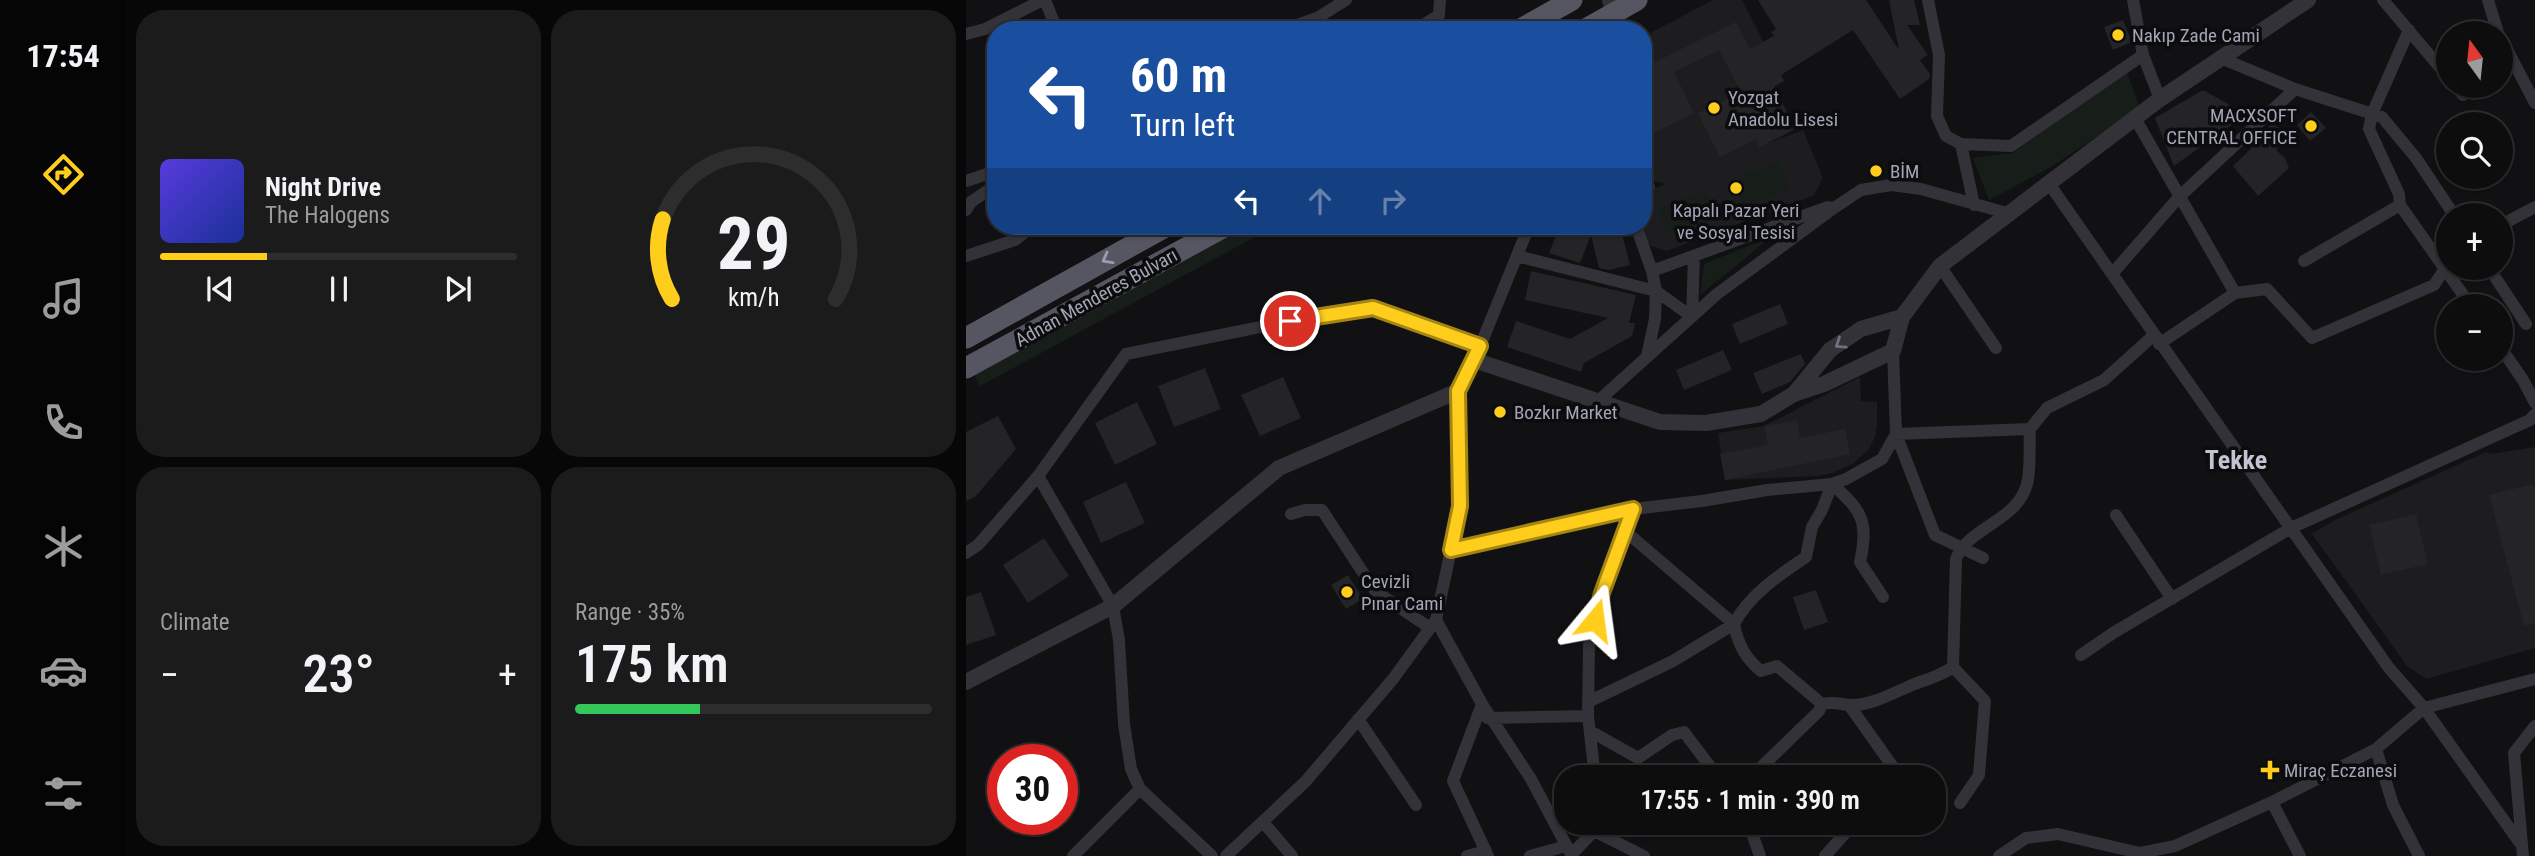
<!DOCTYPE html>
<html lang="en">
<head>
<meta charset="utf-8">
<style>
  :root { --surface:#0d0d0e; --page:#1b1b1c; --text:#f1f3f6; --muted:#9a9c9e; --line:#2d2d2e; --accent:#ffce1d }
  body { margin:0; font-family:"Roboto Condensed",sans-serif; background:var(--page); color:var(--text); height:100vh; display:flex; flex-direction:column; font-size:26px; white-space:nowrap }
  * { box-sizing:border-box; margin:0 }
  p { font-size:23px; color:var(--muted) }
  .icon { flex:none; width:38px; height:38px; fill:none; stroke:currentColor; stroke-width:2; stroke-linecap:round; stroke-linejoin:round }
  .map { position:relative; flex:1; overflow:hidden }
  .side { display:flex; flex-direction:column; gap:10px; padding:10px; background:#070708; width:840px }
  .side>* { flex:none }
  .top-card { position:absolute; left:21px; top:21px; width:665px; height:214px; border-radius:28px; box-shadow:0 2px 5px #0004,0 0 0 2px var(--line); background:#1a4fa0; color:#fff; overflow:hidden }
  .needle { width:46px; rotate:345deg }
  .tools { position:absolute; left:1470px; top:21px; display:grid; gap:14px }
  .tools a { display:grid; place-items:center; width:77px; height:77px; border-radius:50%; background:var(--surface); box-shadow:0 2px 5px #0004,0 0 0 2px var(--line); font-size:35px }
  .speed { position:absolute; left:21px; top:744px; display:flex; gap:14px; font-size:35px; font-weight:700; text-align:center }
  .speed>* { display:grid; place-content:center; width:91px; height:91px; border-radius:50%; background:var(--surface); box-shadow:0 2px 5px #0004,0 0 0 2px var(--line); line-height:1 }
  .speed .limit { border:10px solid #d22; background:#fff; color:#111 }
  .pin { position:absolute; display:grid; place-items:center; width:60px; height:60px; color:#fff; margin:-30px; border:4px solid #fff; border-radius:50%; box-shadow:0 2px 7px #0007 }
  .me { position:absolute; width:77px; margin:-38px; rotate:16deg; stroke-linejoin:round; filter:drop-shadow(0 0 5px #0008) }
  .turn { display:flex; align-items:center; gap:24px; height:147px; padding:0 28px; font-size:32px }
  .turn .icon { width:91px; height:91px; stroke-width:2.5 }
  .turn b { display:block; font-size:49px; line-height:60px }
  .lanes { display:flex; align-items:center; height:66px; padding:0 28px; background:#0003; justify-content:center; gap:35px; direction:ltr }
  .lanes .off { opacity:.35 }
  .big { font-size:52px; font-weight:600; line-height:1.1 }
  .side .tile { flex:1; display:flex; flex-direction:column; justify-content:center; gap:10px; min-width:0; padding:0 24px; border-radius:28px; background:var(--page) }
  .side .dial { align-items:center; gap:0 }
  .dial svg { height:182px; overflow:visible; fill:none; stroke:var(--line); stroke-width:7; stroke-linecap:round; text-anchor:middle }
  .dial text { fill:var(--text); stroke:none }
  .song { display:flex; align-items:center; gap:21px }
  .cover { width:84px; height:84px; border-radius:10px; background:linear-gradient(135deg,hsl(250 70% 55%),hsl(230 70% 35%)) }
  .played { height:7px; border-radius:4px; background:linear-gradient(90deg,var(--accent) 30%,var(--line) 30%) }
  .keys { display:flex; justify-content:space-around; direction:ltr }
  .heat { display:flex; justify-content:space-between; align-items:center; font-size:38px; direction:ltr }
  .charge { height:10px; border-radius:5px; background:linear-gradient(90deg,#34c759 35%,var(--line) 0) }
  .side .tiles { flex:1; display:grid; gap:10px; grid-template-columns:repeat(2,1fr) }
  .trip { position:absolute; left:588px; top:765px; width:392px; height:70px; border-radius:28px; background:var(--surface); box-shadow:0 2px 5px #0004,0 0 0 2px var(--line); font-weight:600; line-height:70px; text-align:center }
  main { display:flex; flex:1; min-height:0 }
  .tabs { display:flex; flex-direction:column; width:126px; justify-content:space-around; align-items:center; background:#050506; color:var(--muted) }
  .tabs .icon { width:49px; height:49px }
  .tabs .current { color:var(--accent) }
  .tabs b { font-size:32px; color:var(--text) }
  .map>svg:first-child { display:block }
</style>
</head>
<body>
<main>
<nav class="tabs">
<b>17:54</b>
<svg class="icon current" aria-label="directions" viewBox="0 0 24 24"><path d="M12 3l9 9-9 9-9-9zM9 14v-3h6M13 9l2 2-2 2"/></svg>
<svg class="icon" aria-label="music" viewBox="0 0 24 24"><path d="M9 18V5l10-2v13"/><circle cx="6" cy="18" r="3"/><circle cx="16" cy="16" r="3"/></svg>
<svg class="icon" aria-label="phone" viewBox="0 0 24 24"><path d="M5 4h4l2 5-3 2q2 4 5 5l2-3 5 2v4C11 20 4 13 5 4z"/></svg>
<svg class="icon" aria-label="climate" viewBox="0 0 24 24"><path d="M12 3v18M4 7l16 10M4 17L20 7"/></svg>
<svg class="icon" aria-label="car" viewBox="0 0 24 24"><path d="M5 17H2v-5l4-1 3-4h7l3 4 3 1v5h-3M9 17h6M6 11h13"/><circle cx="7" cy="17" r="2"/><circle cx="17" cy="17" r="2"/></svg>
<svg class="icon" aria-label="filters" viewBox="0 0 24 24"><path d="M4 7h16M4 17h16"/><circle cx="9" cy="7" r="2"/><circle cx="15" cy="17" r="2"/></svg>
</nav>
<section class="side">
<div class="tiles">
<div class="tile">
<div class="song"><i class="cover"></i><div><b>Night Drive</b><p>The Halogens</p></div></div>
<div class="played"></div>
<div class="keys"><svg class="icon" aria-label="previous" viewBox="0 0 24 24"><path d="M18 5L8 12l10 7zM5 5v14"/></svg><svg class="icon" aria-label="pause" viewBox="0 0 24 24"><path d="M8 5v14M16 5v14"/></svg><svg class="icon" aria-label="next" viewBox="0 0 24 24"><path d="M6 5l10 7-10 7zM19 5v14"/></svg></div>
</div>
<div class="tile dial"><svg viewBox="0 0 100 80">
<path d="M14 69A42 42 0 1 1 86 69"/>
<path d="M14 69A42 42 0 0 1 10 34" stroke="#ffce1d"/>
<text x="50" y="56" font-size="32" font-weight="700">29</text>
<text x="50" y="72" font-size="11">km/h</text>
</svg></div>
<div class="tile"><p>Climate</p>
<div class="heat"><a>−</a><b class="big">23°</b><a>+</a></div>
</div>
<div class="tile"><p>Range · 35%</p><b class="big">175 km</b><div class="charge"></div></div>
</div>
</section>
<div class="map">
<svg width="1569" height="856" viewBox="0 0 1569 856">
  <rect width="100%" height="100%" fill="#111113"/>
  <!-- built -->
  <path fill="#1d1d20" d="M747 0H776L818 81 808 87 829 129 803 143 837 130 857 178 848 195 701 251 682 245 674 226H677V193L700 184 677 178V37Z
    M894 377 895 401 911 402V426L909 437 903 449 888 463 867 473 852 476 759 480 752 433 798 426Z
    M1569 447V648L1460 679 1441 666 1346 534 1369 520 1520 452 1525 454Z"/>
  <!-- green -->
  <path fill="#171e19" d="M1160 70 1174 108 1085 167 1023 200 1007 158 1047 153Z
    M812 162 823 189 777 207 766 179Z
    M739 189 750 216 702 235 692 208Z
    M279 226 287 238 14 386 8 374Z
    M805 237 734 295 738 264Z"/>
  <!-- building -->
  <path fill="#242427" d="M792 0H900L933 50 923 0H948L954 25H941L962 55 954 60 964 74 963 79 934 99 887 30 815 75 818 81 808 86 829 129 793 147 790 139 754 157 732 113 775 92 753 50 708 72 728 113 677 138V106L686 102 677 85V68L770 22 784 49 808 36 805 32 810 29Z
    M1157 20 1166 42 1147 50 1138 27Z
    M1237 90 1280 114 1208 166 1189 118Z
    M1345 112 1360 128 1344 141 1331 125Z
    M1306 123 1321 134 1310 150 1319 158 1323 168 1292 196 1267 166 1297 137 1295 135Z
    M594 226H654L664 265 643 270 633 268 625 235 614 263 583 253Z
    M565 271 670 295 663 323H669L666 336 618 363 615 372 541 347 550 321 604 339 642 318 559 300Z
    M814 304 822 324 774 344 766 324Z
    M757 350 766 370 718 390 710 370Z
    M835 354 839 364 824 382 796 394 787 373Z
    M239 368 255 409 208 427 192 386Z
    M317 377 335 418 294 436 275 395Z
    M171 402 191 444 149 465 129 423Z
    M32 416 50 449 9 497 0 501V432Z
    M831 420 834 438 879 429 884 454 759 480 754 454 802 445 798 426Z
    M160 482 179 523 135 543 117 502Z
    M1567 484 1569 491V623L1558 626 1523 495Z
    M1450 514 1462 564 1415 575 1403 525Z
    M78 538 103 576 62 603 37 565Z
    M382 575 397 599 380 609 365 585Z
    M850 590 862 622 838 630 827 597Z
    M15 592 30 635 0 645V597Z"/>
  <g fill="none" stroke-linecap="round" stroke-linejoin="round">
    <!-- minor -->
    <path stroke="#323238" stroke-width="12" d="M79 0 91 30
      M962 0 973 55 971 116 980 136 995 144 1008 205
      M1167 0 1177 55 1194 99
      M1417 0 1482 77
      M1522 0 1532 33
      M317 30 351 18 380 0
      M449 30 473 15 474 0
      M641 30 646 14 642 0
      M1443 30 1406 114 1403 129 1433 194 1434 205 1505 306
      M0 34 19 29 77 0
      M1535 38 1569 103
      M1257 59 1329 89 1416 117 1450 158 1488 215
      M1490 86 1497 95
      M1170 120 1269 293
      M995 144 1045 146 1177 55
      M0 181 30 171
      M1082 182 1146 274 1213 197 1329 89
      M677 185 683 187
      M0 210 5 202 30 185
      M1535 225 1569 207
      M670 226 686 271 690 291 726 317 728 256
      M0 256 49 240 67 226
      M551 256 690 291 689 319 681 356
      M1338 261 1434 205
      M974 266 1030 348
      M1523 268 1560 324
      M686 271 862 207
      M1146 274 1423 668 1458 708 1554 843
      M1193 344 1269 293 1301 289 1346 338 1468 285 1482 264
      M1535 348 1557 380 1569 403
      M511 354 563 226
      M631 402 751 294 868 208 895 190 925 185 955 189 1041 213
      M1064 429 1081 408 1138 380 1187 336
      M72 476 160 354 324 321 407 308 514 346
      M866 484 880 479 916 459 930 434 927 351
      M866 484C896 511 903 521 894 562L917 597
      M667 509 736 501 801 490 866 484 856 510 846 527 840 557C813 575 783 595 768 624 772 644 779 658 795 671L811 666 856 704 853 711 785 777
      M325 514 339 510H356L409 591 464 628
      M1150 515 1206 599
      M485 550 667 509 636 593 623 645 622 716 629 777
      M0 553 12 545 72 476 147 606 153 640 158 724 165 769 174 789 246 856
      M470 620 516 704
      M1115 655 1147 633 1325 528 1564 420 1569 414
      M622 702 707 661 768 624 659 531
      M856 704C869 701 872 704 883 705 905 706 927 693 946 685 961 679 973 677 987 667
      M883 705 932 774 930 777
      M521 718 622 716
      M392 719 450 805
      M624 731 672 758 706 735 718 732 752 777
      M1410 749 1458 708 1569 679
      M1306 802 1410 749 1427 805 1453 856
      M994 803 1013 775 1019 701 987 667 990 559C1003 526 1051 522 1061 484 1065 470 1063 444 1064 429L930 434 969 535 1017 558
      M297 822 326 856
      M782 822 794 856
      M628 831 678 856
      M605 855 628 831 630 822
      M107 856 174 789
      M260 856 339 782 427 679 470 620 494 507 492 391
      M501 856 520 851
      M522 856 487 781 516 704 565 779 606 856
      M564 856 600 846
      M859 856 889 822
      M1033 856 1060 838 1092 834 1174 853 1209 846 1306 802 1334 856
      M1557 856 1548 753 1569 726"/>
    <!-- tertiary -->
    <path stroke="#323238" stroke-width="16" d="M828 394 864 350 895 329 936 317
      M0 682 147 606 313 468 492 391 508 360 694 422 740 423 795 414 828 394 858 384 927 351 936 317 974 266 1194 99 1342 0"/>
    <!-- trunk -->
    <path stroke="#555661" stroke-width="21" d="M553 30 606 0
      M618 30 671 0
      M0 338 201 226
      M0 368 260 226"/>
  </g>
  <!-- one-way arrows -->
  <defs><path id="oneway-chevron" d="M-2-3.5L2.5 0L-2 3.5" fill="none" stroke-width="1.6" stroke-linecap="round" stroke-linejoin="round" transform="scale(1.75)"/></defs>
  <use stroke="#999dad" href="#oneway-chevron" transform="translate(141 259) rotate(151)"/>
  <use stroke="#6f717d" href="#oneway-chevron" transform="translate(874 344) rotate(146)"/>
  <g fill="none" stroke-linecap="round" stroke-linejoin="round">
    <!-- route casing -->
    <g stroke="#a68613" stroke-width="18">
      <path id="route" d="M324 321 407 308 514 346 492 391 494 506 485 550 667 509 636 593 629 620"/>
    </g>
    <!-- route -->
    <use href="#route" stroke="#ffce1d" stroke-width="12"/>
  </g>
  <!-- markers -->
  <g fill="#ffce1d" stroke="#0c0c0e" stroke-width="2.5">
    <circle cx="1152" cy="35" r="7"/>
    <circle cx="748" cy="108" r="7"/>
    <circle cx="1345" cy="126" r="7"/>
    <circle cx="910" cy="171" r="7"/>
    <circle cx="770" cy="188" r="7"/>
    <circle cx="534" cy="412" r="7"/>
    <circle cx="381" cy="592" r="7"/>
    <path d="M1300.5 759.5h7v7h7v7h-7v7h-7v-7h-7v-7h7z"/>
  </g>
  <g text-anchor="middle" stroke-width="7" stroke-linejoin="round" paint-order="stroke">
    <!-- poi labels -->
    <g font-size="19" fill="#a1a5b5" stroke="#0c0c0e" text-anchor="start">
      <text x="1166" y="42">Nakıp Zade Cami</text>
      <text x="762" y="104">Yozgat<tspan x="762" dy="22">Anadolu Lisesi</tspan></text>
      <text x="1331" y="122" text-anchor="end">MACXSOFT<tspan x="1331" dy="22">CENTRAL OFFICE</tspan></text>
      <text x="924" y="178">BİM</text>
      <text x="770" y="217" text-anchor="middle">Kapalı Pazar Yeri<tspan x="770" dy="22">ve Sosyal Tesisi</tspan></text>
      <text x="548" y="419">Bozkır Market</text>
      <text x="395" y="588">Cevizli<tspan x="395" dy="22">Pınar Cami</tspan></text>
      <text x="1318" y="777">Miraç Eczanesi</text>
    </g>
    <!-- street labels -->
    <g font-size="19" fill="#a1a5b5" stroke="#0c0c0e">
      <text transform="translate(130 297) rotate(-29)" y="7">Adnan Menderes Bulvarı</text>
    </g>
    <!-- district labels -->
    <g font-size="26" font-weight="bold" fill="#c2c4d1" stroke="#0c0c0e">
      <text x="1270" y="469">Tekke</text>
    </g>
  </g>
</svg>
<div class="tools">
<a><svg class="needle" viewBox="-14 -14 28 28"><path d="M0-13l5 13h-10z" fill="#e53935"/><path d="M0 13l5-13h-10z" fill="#9a9c9e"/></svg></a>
<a><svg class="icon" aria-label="search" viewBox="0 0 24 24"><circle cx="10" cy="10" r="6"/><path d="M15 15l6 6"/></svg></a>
<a>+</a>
<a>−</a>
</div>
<div class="speed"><div class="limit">30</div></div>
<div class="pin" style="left:324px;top:321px;background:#d93025"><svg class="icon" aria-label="arrive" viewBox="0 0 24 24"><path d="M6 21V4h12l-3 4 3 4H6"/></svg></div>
<svg class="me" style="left:629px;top:620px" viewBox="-20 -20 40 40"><path d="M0-17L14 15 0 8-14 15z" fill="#ffce1d" stroke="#fff" stroke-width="4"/></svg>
<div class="trip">17:55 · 1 min · 390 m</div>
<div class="top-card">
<div class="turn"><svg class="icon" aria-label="left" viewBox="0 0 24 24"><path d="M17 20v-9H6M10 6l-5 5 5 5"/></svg><div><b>60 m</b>Turn left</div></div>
<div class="lanes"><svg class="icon" aria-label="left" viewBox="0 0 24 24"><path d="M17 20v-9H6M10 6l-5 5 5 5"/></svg><svg class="icon off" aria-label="ahead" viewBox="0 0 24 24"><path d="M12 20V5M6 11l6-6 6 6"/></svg><svg class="icon off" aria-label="right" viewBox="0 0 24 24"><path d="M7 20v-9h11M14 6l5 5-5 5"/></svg></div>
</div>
</div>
</main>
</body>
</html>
